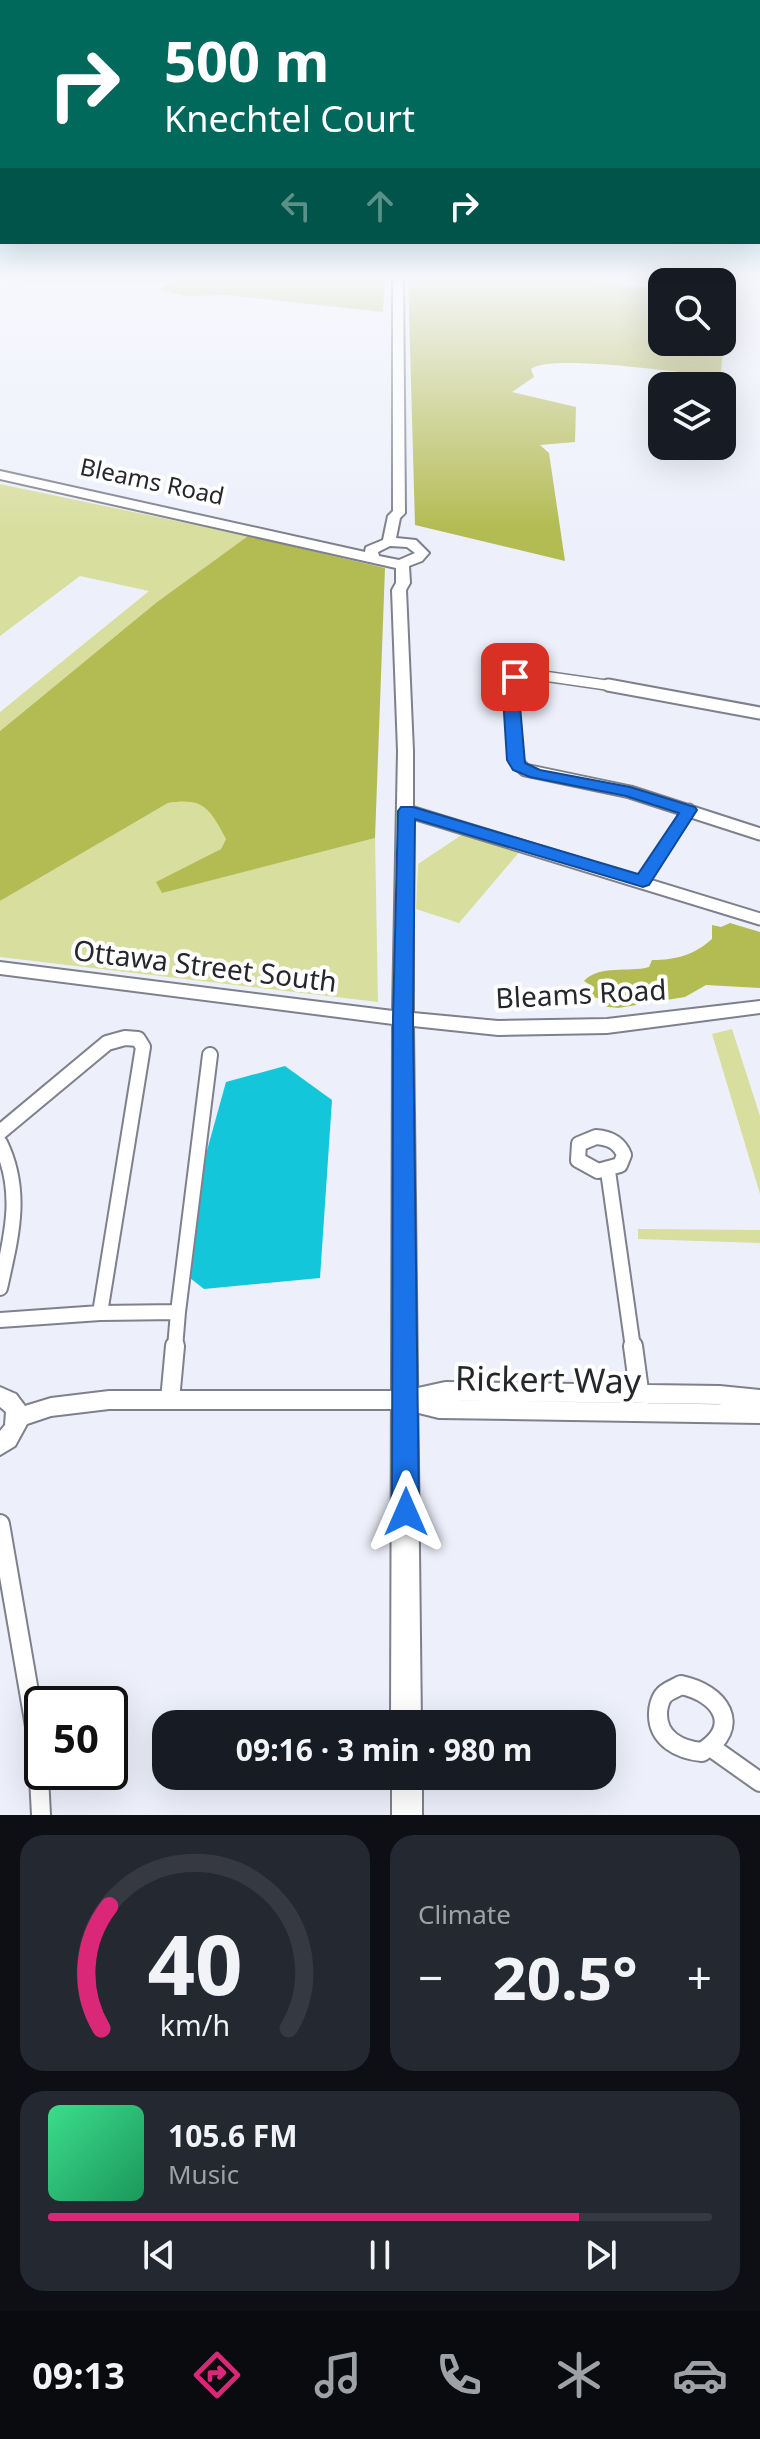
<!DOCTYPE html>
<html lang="en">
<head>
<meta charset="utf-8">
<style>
  :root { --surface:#171b24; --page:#242831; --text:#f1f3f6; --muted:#9ea1a6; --line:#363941; --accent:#db2777 }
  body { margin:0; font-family:"Noto Sans",sans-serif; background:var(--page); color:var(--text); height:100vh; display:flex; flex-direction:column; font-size:30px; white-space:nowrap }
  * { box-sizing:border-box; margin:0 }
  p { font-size:26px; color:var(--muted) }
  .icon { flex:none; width:44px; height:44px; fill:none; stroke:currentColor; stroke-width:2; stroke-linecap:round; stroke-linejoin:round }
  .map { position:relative; height:1815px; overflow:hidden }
  .panel { display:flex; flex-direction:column; gap:20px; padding:20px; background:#0d0f14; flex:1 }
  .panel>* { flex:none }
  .top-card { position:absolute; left:0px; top:0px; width:760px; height:244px; box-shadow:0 8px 32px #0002; background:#00695c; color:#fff; overflow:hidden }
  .tools { position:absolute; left:648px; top:268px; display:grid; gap:16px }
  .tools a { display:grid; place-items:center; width:88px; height:88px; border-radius:16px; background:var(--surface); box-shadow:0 8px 32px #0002; font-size:40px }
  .speed { position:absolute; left:24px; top:1686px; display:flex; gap:16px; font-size:40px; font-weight:700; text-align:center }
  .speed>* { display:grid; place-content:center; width:104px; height:104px; border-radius:50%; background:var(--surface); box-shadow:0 8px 32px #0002; line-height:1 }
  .speed .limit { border:4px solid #111; border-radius:12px; background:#fff; color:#111 }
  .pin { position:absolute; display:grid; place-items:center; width:68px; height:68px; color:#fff; margin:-34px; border-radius:16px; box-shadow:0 4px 12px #0006 }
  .me { position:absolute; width:88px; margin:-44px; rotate:0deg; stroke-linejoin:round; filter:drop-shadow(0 0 6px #0008) }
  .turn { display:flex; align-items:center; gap:28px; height:168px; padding:0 32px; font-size:36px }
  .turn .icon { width:104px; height:104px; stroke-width:2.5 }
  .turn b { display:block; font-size:56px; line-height:68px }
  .lanes { display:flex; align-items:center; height:76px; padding:0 32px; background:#0003; justify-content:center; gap:40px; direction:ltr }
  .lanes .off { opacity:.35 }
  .big { font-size:60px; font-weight:700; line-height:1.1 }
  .panel .tile { flex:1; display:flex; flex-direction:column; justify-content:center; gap:12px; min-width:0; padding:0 28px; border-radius:24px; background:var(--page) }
  .panel .dial { align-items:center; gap:0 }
  .dial svg { height:208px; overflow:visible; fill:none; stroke:var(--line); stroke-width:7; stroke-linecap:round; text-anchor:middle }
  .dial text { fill:var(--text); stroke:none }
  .song { display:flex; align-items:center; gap:24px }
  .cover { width:96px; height:96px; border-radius:12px; background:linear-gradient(135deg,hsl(150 70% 55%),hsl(150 70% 35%)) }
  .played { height:8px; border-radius:4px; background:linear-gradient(90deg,var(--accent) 80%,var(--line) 80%) }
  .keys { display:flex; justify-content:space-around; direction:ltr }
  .heat { display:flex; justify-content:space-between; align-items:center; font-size:44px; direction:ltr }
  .panel .tiles { flex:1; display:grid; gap:20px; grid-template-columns:1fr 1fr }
  .tile:last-child { grid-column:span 2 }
  .trip { position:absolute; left:152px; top:1710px; width:464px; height:80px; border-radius:24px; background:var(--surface); box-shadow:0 8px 32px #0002; font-weight:700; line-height:80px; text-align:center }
  .tabs { display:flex; height:128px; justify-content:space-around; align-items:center; background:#090b0e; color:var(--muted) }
  .tabs .icon { width:56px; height:56px }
  .tabs .active { color:var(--accent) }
  .tabs b { font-size:36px; color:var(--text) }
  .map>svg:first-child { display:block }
</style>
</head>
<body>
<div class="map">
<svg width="760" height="1815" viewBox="0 0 760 1815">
  <rect width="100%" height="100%" fill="#edf0fb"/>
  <!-- green -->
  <path fill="#d8de9e" d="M0 484 248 536 157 602 0 731V712L149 591 80 576 0 636Z
    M189 800 210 809 226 839 221 849 157 882 162 892 375 838 378 1002 0 957V901L168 803Z
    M463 834 521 850 459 923 416 909 418 864Z
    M732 1029 760 1116V1194L712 1034Z
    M638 1229 760 1230V1243L638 1239Z"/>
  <!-- forest -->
  <path fill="#b3bb53" d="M181 276H385L383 312 226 295 187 296 159 290Z
    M408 276H556L662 289V342H722V328L724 333 721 374 706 375C676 372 549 354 531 369L534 377 512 392 576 407 575 442 540 445 549 453 565 561 415 525Z
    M248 536 385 568 375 838 162 893 156 882 221 849 226 839C210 809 204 797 168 803L0 901V731L157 602Z
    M730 923 760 932V988L706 985 685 997 618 1008 600 1006 603 999 592 997V986L584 981C600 964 628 973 649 967L652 960C676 960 694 955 712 939V925L721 927Z"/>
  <!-- water -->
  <path fill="#14c6da" d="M285 1066 332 1100 320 1278 204 1289 190 1278 191 1208 226 1082Z"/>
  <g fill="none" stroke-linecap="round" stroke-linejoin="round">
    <!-- minor-far3 casing -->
    <g stroke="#7e818b" stroke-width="12">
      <path id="minor-far3" d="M510 687V681L523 673 620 687"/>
    </g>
    <!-- minor-far2 casing -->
    <g stroke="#7e818b" stroke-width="15">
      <path id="minor-far2" d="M510 685 515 760 525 770 630 792 760 834
        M608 685 760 713
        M407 811 760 919
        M643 881 689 810"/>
    </g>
    <!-- minor-far1 casing -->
    <g stroke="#7e818b" stroke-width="18">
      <path id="minor-far1" d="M0 1132 107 1043 125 1038 138 1039 143 1047 100 1313 0 1320
        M596 1137C609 1138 619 1142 624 1155L620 1165 598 1171 578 1160 579 1144Z
        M0 1143C24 1192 11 1238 0 1288
        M608 1171 633 1348
        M178 1312 210 1055
        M100 1313 178 1312 175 1348"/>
    </g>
    <!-- minor casing -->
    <g stroke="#7e818b" stroke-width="22">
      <path id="minor" d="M633 1346 640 1398
        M170 1400 175 1346
        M405 1400 446 1391 719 1395 760 1399
        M408 1401 440 1409 760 1414
        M0 1524 37 1738 41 1815
        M681 1685C720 1693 743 1726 702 1752 680 1750 657 1739 658 1713 658 1708 660 1699 664 1695 667 1691 676 1688 681 1685Z
        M712 1748 760 1782"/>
    </g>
    <!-- tertiary casing -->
    <g stroke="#7e818b" stroke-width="4">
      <path id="tertiary" d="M0 1387 16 1394 25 1406 51 1398 109 1391H405L413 1393 416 1400 413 1407 405 1409H109L51 1416 27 1424 15 1446 0 1455V1431L5 1425 6 1412 0 1407Z"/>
    </g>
    <!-- secondary casing -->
    <g stroke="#7e818b" stroke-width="4">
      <path id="secondary" d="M393 276H403L405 513 400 518 396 538 416 540 429 553 422 561 409 566 410 583 406 590 413 751V1013L498 1021 607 1019 760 1001V1013L607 1033 498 1035 413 1026 421 1724H391L393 1024 0 974V962L393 1011 398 751 392 590 396 583V568L0 479V471L365 552 366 547 383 540 388 516 393 511ZM390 546 407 547 415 553 399 560 379 556 378 552Z
        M392 1776H422V1815H392Z"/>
    </g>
    <!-- minor-far3 -->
    <use href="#minor-far3" stroke="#fff" stroke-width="9"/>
    <!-- minor-far2 -->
    <use href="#minor-far2" stroke="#fff" stroke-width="11"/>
    <!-- minor-far1 -->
    <use href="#minor-far1" stroke="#fff" stroke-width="14"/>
    <!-- minor -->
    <use href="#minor" stroke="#fff" stroke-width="18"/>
    <!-- tertiary -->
    <use href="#tertiary" fill="#fff" fill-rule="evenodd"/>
    <!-- secondary -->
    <use href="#secondary" fill="#fff" fill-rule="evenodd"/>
  </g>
  <!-- sky -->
  <linearGradient id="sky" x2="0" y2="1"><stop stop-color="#53bbe2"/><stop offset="0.52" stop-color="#f7f8fd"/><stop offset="1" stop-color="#f7f8fd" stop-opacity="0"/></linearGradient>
  <rect width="760" height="530" fill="url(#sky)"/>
  <!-- route -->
  <path fill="#1a73e8" stroke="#114b97" stroke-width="2" d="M515 672 523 677 518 683 525 763 540 770 630 787 695 807 697 810 649 885 643 887 415 819 413 1018 419 1512 415 1520 406 1524 396 1520 392 1512 393 1018 398 811 401 807H413L638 874 679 813 626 796 530 777 513 770 507 760 502 681Z"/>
  <g text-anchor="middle" stroke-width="8" stroke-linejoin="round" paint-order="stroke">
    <!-- far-street labels -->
    <g font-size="24" fill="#25272b" stroke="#fefefe">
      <text transform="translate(152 482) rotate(12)" y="8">Bleams Road</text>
    </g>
    <!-- street labels -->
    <g font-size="28" fill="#25272b" stroke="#fefefe">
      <text transform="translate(205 966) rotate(7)" y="10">Ottawa Street South</text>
      <text transform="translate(581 994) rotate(-3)" y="10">Bleams Road</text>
    </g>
    <!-- near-street labels -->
    <g font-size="34" fill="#25272b" stroke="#fefefe">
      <text transform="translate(548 1380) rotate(1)" y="12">Rickert Way</text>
    </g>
  </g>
</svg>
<div class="tools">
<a><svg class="icon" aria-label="search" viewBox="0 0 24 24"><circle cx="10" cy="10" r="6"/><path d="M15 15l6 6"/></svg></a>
<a><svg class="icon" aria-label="layers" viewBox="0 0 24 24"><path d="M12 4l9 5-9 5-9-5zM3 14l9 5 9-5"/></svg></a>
</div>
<div class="speed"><div class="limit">50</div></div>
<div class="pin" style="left:515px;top:677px;background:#d93025"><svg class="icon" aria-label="arrive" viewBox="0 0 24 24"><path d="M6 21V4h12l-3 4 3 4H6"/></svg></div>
<svg class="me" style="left:406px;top:1512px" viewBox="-20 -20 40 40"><path d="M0-17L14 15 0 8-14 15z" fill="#1a73e8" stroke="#fff" stroke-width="4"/></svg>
<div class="trip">09:16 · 3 min · 980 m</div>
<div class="top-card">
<div class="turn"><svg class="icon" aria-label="right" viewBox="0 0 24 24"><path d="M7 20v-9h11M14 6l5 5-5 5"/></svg><div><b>500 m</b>Knechtel Court</div></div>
<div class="lanes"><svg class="icon off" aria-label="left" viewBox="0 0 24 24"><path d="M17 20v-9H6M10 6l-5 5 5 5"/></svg><svg class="icon off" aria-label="ahead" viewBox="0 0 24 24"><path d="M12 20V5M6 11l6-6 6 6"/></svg><svg class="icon" aria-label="right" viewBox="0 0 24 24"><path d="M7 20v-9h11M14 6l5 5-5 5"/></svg></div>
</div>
</div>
<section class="panel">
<div class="tiles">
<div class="tile dial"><svg viewBox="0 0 100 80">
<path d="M14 69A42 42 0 1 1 86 69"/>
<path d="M14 69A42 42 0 0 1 17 22" stroke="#db2777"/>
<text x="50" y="56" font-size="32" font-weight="700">40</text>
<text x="50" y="72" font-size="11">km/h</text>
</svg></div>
<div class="tile"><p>Climate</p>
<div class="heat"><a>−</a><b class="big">20.5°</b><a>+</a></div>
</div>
<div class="tile">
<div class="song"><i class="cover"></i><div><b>105.6 FM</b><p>Music</p></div></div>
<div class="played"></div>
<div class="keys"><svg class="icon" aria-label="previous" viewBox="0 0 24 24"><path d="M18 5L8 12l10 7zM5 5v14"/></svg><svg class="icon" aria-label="pause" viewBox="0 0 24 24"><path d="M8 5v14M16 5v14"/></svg><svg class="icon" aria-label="next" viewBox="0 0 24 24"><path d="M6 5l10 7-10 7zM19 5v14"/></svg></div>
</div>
</div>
</section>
<nav class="tabs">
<b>09:13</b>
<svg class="icon active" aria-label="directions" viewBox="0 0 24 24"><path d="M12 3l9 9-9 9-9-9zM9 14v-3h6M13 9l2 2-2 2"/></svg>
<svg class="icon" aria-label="music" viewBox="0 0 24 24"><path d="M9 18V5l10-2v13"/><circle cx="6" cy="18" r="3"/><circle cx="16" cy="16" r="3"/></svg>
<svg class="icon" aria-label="phone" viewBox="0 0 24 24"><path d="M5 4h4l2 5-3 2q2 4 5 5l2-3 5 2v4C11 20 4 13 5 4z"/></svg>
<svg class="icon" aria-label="climate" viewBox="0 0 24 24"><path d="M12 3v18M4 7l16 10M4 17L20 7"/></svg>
<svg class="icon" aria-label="car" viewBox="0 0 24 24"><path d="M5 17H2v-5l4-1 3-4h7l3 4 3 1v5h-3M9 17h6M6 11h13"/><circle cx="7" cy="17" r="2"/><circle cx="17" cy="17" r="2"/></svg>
</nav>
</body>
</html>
